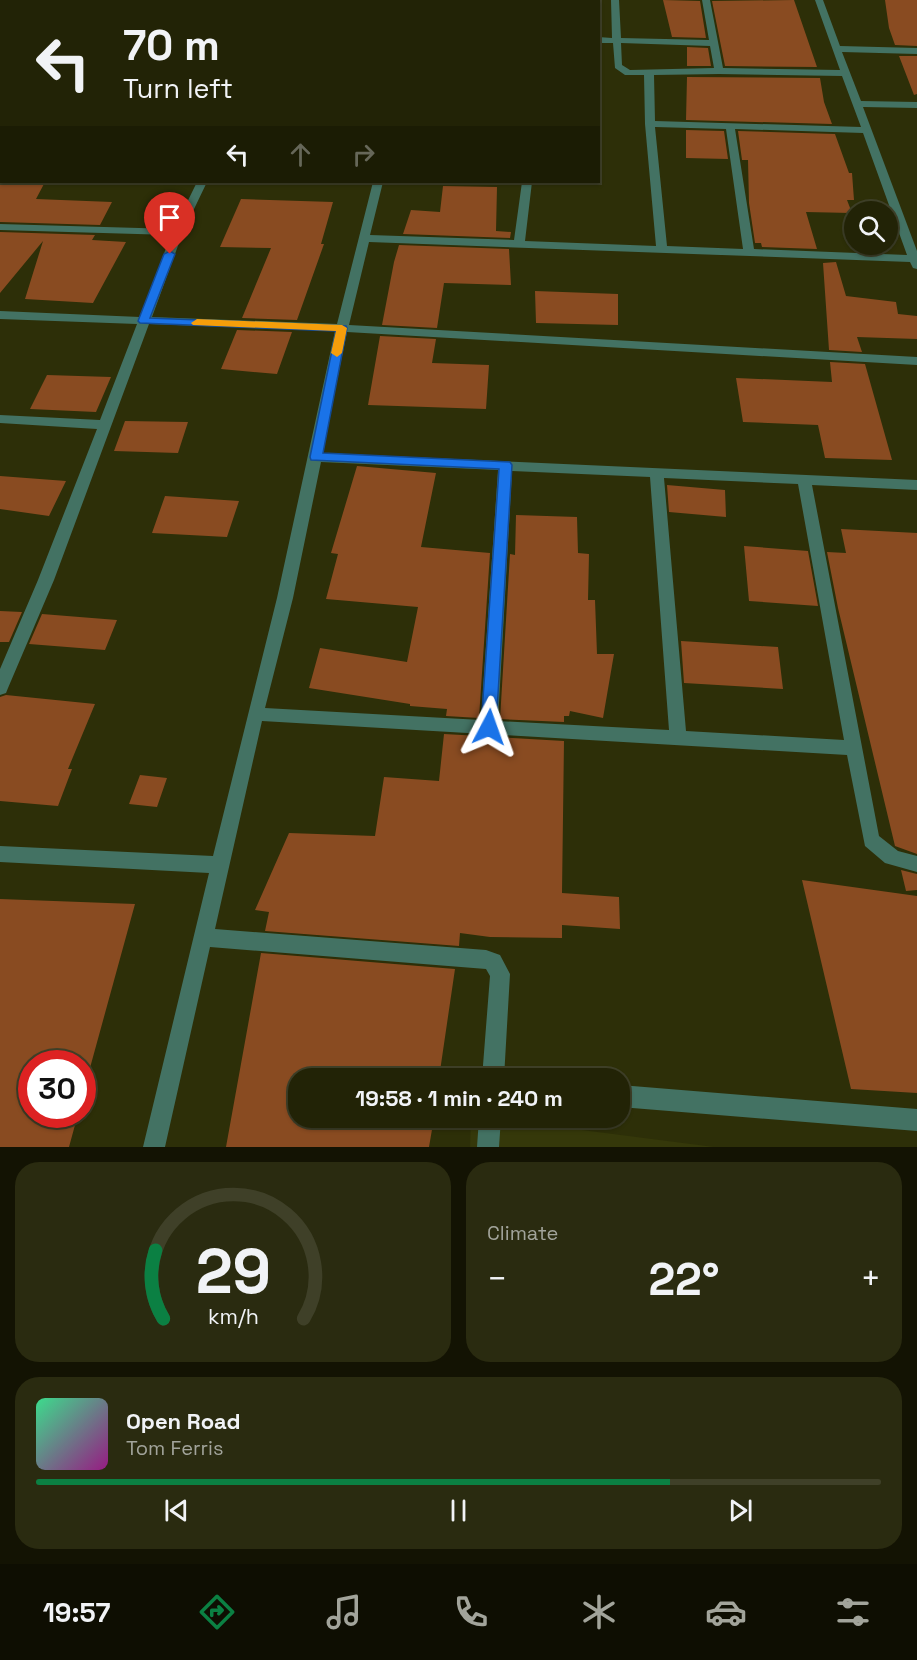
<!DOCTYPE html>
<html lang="en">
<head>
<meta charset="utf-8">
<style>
  :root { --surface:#222306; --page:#2a2b10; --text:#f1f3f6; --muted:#a2a49b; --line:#3f4028; --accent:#0b8043 }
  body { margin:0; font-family:"Space Grotesk",sans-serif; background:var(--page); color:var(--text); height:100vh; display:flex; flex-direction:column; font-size:22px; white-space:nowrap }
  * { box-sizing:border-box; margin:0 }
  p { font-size:20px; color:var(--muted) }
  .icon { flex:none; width:33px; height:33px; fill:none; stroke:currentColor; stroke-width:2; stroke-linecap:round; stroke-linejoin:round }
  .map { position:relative; height:1147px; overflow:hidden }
  .panel { display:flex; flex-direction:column; gap:15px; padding:15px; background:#131303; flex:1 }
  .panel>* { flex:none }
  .top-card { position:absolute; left:0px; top:0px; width:600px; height:183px; box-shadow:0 2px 4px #0004,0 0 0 2px var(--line); background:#222306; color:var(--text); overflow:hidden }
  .controls { position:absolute; left:844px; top:201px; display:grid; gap:12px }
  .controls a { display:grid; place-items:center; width:54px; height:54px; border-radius:50%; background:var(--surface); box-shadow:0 2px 4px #0004,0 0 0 2px var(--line); font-size:30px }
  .speed { position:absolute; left:18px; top:1050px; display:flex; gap:12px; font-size:30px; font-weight:700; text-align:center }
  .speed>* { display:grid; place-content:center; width:78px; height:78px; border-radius:50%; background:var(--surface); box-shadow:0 2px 4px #0004,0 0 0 2px var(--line); line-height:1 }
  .speed .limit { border:9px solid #d22; background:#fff; color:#111 }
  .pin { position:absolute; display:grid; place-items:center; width:51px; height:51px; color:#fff; margin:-62px -26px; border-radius:50% 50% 50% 0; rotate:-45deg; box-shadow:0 0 6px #0007 }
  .pin .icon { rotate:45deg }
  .me { position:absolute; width:66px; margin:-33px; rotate:4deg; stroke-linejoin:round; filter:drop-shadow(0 0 4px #0008) }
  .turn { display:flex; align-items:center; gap:21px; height:126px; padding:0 24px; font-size:27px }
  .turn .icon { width:78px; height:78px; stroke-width:2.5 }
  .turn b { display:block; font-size:42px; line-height:51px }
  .lanes { display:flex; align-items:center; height:57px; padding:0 24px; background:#0003; justify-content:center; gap:30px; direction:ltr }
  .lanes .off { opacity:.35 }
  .big { font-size:45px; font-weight:600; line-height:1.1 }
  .panel .card { flex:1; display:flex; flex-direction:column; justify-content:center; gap:9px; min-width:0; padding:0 21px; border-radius:24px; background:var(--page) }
  .panel .dial { align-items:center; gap:0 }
  .dial svg { height:156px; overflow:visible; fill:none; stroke:var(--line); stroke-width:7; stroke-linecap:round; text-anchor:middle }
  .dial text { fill:var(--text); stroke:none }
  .song { display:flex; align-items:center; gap:18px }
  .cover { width:72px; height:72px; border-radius:9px; background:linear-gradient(135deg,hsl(150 70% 55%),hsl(310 70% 35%)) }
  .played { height:6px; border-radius:3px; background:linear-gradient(90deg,var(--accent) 75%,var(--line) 75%) }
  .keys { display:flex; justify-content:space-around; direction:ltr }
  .heat { display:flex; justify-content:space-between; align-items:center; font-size:33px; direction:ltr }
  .panel .tiles { flex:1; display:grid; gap:15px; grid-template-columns:1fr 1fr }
  .card:last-child { grid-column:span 2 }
  .trip { position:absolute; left:288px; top:1068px; width:342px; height:60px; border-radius:24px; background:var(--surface); box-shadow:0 2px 4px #0004,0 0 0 2px var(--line); font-weight:600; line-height:60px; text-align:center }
  .tab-bar { display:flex; height:96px; justify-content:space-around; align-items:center; background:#0e0e02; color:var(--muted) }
  .tab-bar .icon { width:42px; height:42px }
  .tab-bar .current { color:var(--accent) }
  .tab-bar b { font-size:27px; color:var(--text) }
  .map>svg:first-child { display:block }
</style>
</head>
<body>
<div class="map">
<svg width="917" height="1147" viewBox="0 0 917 1147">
  <rect width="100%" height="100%" fill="#2d2f08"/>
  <!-- built -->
  <path fill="#35380a" d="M471 1118H489L714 1147H470Z"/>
  <!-- building -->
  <path fill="#894b21" d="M663 0 700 1 706 38 672 37Z
    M794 0 817 67 725 66 712 1Z
    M885 0H917V46L895 45 889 28Z
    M687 47 708 48 711 66H687Z
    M899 56H917V94L914 95Z
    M687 77 820 78 824 102 832 124 686 120Z
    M686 130 724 131 728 159 686 158Z
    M738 131 835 134 849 173H852L854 200H847L852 213 806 212 817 249 762 247 761 243H755L749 203 748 160H742Z
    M0 182H45L36 199 112 202 100 225 0 222Z
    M443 186 497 187 496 231 511 232 510 238 403 234 411 210 440 212Z
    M241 199 333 202 321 244H324L297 320 242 318 271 248 220 247Z
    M0 232 95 235 92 240 126 242 93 303 25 299 43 241 0 293Z
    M399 245 509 249 511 285 444 283 437 328 382 325 394 262Z
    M836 262 846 296 896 302 898 314 917 316V339L857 337 862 352 829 350 823 263Z
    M535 291 618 294V325L536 323Z
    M237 330 292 332 277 374 221 369Z
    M380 336 436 339 432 363 489 365 486 409 368 405Z
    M830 362 865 364 892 460 825 458 818 425 743 422 736 378 832 382Z
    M47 375 111 377 96 412 30 409Z
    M125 421 188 422 178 453 114 451Z
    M357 466 436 473 421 547 490 553 479 718 446 716 447 709 410 706V704L309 688 320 648 407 662 418 607 326 599 338 554 331 553Z
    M0 476 66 481 49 516 0 509Z
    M667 485 725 490 726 517 669 512Z
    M165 496 239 501 227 537 152 533Z
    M516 515 577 517 578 553 589 554 588 600H595L597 654H614L603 718 570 711 569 716H564V722L500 719 510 554 515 555Z
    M841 529 917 533V854L895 846 838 608 827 552 846 553Z
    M744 546 808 551 818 606 749 601Z
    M0 611 22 612 9 642H0Z
    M42 614 117 620 105 650 29 644Z
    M681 641 778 647 783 689 684 683Z
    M6 695 95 704 68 769H72L58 806 0 801V697Z
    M444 734 564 741 562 893 619 897 620 929 562 925V938L490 937 460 933 459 946 265 931 269 912 255 910 289 833 375 836 384 777 439 781Z
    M140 775 167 778 157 807 129 804Z
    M901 870 917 874V890L906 891Z
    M802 880 917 896V1093L851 1089Z
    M0 899 135 904 82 1097V1064H32V1114H78L69 1147H0Z
    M261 953 455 969 439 1078H298V1118H434L429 1147H226Z"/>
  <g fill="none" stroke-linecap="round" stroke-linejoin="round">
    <!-- minor -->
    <path fill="#437263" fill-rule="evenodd" d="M78 0H86V2H78Z
      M274 0H282L273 2Z
      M419 0H427L418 2Z
      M528 0H536V2H528Z
      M611 0H619L621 38 709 40 702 0H710L723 68 840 70 815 0H823L840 46 917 48V54L842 52 861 101 917 102V108L863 107 917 251V269L913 268 910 262 369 242 349 325 917 357V365L347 332 322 453 917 480V490L812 485 879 836 898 851 917 856V872L885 863 865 846 847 755 262 721 215 929 486 950 500 955 510 974 504 1078H482L490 976 486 969 210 947 165 1147H143L209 873 0 862V846L213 856 277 598 335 331 149 324 54 580 8 688 6 693 0 695V669L38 580 97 429 0 423V415L100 420 137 324 0 319V311L140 317 171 235 0 230V224L174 229 197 182H207L183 232 152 317 337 324 373 182H383L370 235 514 240 522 182H532L525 241 656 246 645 124 644 75H625L615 68 613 43H598V37L612 38ZM621 43 710 46 714 68 630 70 622 65ZM719 74 842 76 861 127 655 121 654 75ZM655 127 726 129 743 249 667 246ZM735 129 863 133 907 255 754 249ZM321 462 498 470 481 720 265 708 293 598ZM512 471 650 477 669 730 498 721ZM664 478 798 484 844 740 686 731Z
      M0 57H2V63H0Z
      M0 114H2V120H0Z
      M0 163H2V169H0Z
      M620 1085 917 1109V1131L620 1107Z
      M479 1118H501L499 1147H477Z"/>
  </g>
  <!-- route -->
  <path fill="#1a73e8" stroke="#114b97" stroke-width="1.5" d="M170 251 175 254 150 318 346 326 347 328 323 453 510 462 512 465 496 727 494 732 489 733 483 732 481 727 499 469 311 460 310 457 336 331 140 323 138 321 164 254Z"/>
  <!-- slow -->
  <path fill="#f59e0b" d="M197 319 342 325 347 328 342 353 337 357 331 353 336 331 193 325 191 323Z"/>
</svg>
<div class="controls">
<a><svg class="icon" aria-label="search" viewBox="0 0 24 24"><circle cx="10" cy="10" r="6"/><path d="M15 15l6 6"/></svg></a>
</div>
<div class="speed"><div class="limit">30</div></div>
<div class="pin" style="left:170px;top:254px;background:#d93025"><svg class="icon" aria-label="arrive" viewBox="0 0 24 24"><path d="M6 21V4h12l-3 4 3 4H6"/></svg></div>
<svg class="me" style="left:489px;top:727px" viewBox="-20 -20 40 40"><path d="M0-17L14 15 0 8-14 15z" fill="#1a73e8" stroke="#fff" stroke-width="4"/></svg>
<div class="trip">19:58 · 1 min · 240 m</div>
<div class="top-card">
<div class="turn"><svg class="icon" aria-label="left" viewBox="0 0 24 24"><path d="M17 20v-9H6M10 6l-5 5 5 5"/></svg><div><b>70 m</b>Turn left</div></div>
<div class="lanes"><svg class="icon" aria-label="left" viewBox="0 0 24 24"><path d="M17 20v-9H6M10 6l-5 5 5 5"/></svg><svg class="icon off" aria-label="ahead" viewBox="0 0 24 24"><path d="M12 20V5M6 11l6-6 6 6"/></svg><svg class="icon off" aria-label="right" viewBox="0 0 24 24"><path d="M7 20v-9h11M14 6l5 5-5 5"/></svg></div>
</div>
</div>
<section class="panel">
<div class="tiles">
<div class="card dial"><svg viewBox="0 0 100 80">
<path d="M14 69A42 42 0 1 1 86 69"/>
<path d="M14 69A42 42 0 0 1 10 34" stroke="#0b8043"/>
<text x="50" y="56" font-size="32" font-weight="700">29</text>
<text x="50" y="72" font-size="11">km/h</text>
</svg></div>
<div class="card"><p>Climate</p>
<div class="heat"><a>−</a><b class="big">22°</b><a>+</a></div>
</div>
<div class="card">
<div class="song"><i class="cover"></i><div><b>Open Road</b><p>Tom Ferris</p></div></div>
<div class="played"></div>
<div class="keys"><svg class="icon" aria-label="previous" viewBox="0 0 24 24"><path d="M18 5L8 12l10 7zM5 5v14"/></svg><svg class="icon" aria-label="pause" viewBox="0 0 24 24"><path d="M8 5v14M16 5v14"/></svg><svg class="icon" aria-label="next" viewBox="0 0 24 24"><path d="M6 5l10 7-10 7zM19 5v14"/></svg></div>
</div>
</div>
</section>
<nav class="tab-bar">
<b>19:57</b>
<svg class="icon current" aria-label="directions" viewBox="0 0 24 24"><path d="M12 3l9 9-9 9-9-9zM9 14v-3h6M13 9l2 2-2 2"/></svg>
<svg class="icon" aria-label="music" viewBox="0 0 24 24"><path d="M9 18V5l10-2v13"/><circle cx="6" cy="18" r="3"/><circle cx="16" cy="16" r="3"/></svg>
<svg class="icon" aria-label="phone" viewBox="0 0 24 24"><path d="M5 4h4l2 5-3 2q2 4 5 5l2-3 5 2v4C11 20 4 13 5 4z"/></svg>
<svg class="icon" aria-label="climate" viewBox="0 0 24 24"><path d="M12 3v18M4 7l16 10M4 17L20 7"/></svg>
<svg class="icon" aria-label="car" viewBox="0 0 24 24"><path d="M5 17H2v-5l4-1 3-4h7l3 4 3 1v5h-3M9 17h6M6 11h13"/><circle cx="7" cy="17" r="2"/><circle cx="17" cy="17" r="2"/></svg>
<svg class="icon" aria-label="filters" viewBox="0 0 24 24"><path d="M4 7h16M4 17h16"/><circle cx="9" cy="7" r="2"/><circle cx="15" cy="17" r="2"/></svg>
</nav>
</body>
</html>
